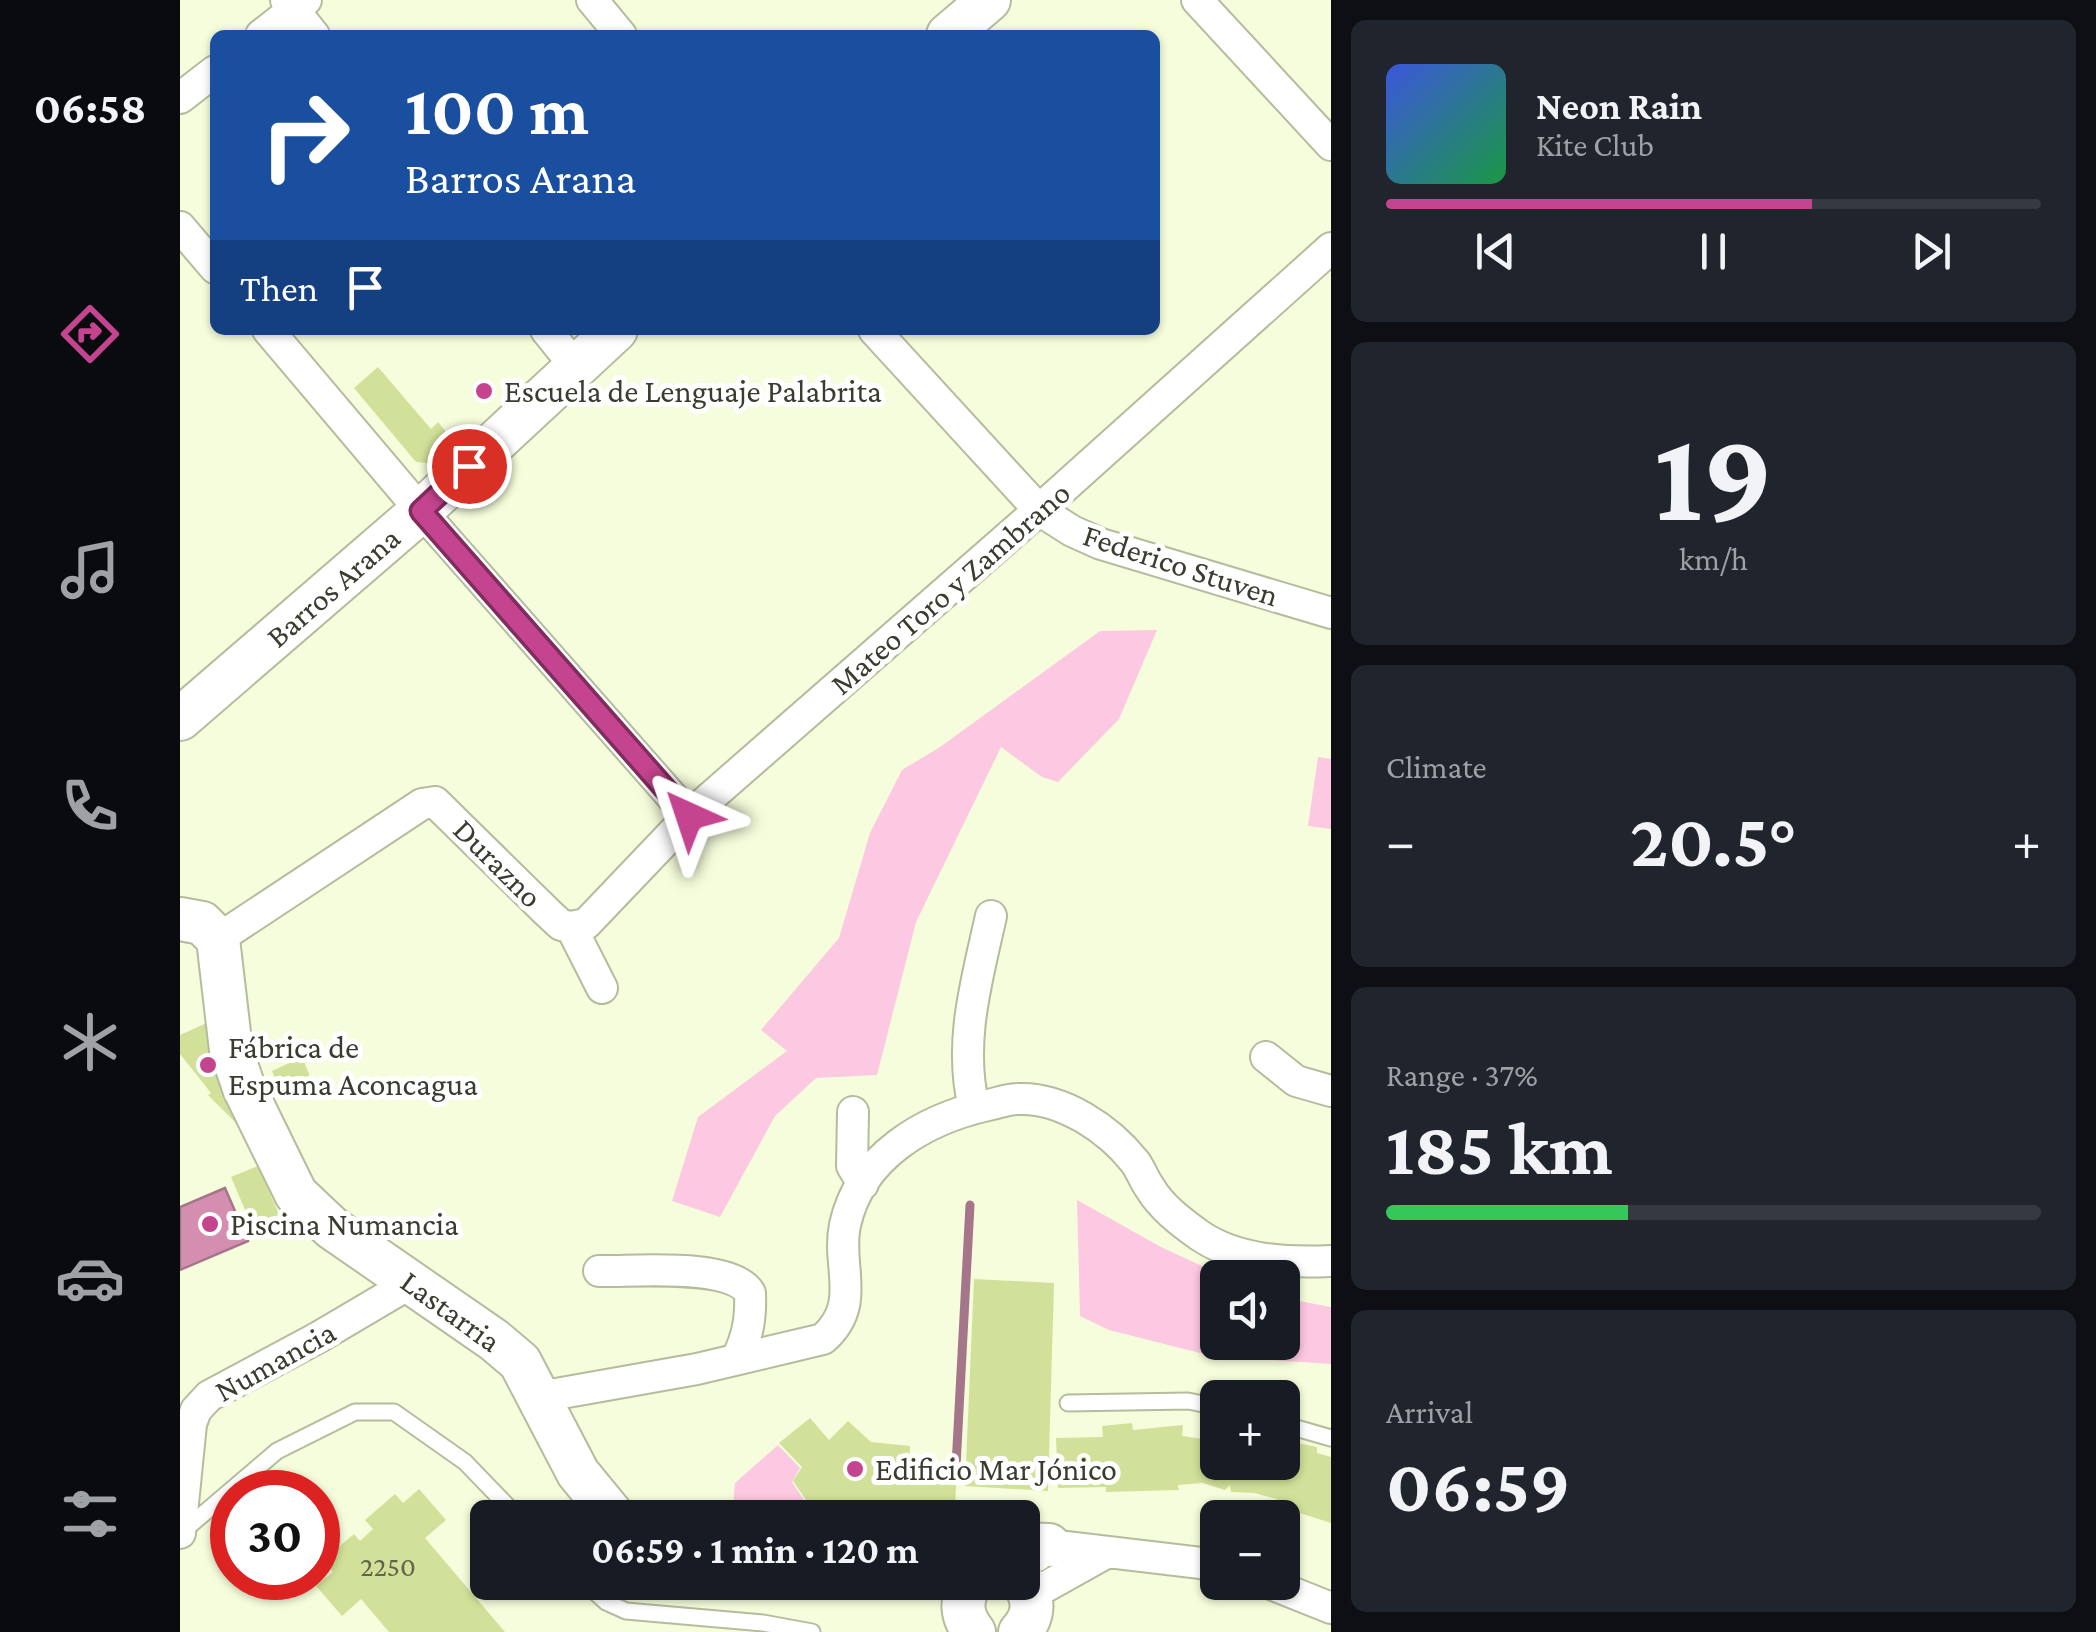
<!DOCTYPE html>
<html lang="en">
<head>
<meta charset="utf-8">
<style>
  :root { --surface:#171b24; --page:#20242c; --text:#f1f3f6; --muted:#9ea1a6; --line:#363941; --accent:#c5448f }
  body { margin:0; font-family:"Crimson Pro",serif; background:var(--page); color:var(--text); height:100vh; display:flex; flex-direction:column; font-size:38px; white-space:nowrap }
  * { box-sizing:border-box; margin:0 }
  p { font-size:32px; color:var(--muted) }
  .icon { flex:none; width:55px; height:55px; fill:none; stroke:currentColor; stroke-width:2; stroke-linecap:round; stroke-linejoin:round }
  .map { position:relative; flex:1; overflow:hidden }
  .drawer { display:flex; flex-direction:column; gap:20px; padding:20px; background:#0d0f14; width:765px }
  .drawer>* { flex:none }
  .banner { position:absolute; left:30px; top:30px; width:950px; height:305px; border-radius:15px; box-shadow:0 2px 8px #0004; background:#1a4fa0; color:#fff; overflow:hidden }
  .buttons { position:absolute; left:1020px; top:1260px; display:grid; gap:20px }
  .buttons a { display:grid; place-items:center; width:100px; height:100px; border-radius:15px; background:var(--surface); box-shadow:0 2px 8px #0004; font-size:50px }
  .speed { position:absolute; left:30px; top:1470px; display:flex; gap:20px; font-size:50px; font-weight:700; text-align:center }
  .speed>* { display:grid; place-content:center; width:130px; height:130px; border-radius:50%; background:var(--surface); box-shadow:0 2px 8px #0004; line-height:1 }
  .speed .limit { border:15px solid #d22; background:#fff; color:#111 }
  .pin { position:absolute; display:grid; place-items:center; width:85px; height:85px; color:#fff; margin:-42px; border:5px solid #fff; border-radius:50%; box-shadow:0 2px 10px #0007 }
  .me { position:absolute; width:110px; margin:-55px; rotate:318deg; stroke-linejoin:round; filter:drop-shadow(0 0 8px #0008) }
  .turn { display:flex; align-items:center; gap:35px; height:210px; padding:0 30px; font-size:45px }
  .turn .icon { width:130px; height:130px; stroke-width:2.5 }
  .turn b { display:block; font-size:70px; line-height:85px }
  .then { display:flex; align-items:center; height:95px; padding:0 30px; background:#0003; gap:20px; font-size:38px }
  .big { font-size:75px; font-weight:700; line-height:1.1 }
  .drawer .tile { flex:1; display:flex; flex-direction:column; justify-content:center; gap:15px; min-width:0; padding:0 35px; border-radius:15px; background:var(--page) }
  .drawer .dial { align-items:center; gap:0 }
  .dial b { font-size:130px; line-height:1 }
  .song { display:flex; align-items:center; gap:30px }
  .cover { width:120px; height:120px; border-radius:15px; background:linear-gradient(135deg,hsl(230 70% 55%),hsl(140 70% 35%)) }
  .played { height:10px; border-radius:5px; background:linear-gradient(90deg,var(--accent) 65%,var(--line) 65%) }
  .keys { display:flex; justify-content:space-around; direction:ltr }
  .heat { display:flex; justify-content:space-between; align-items:center; font-size:55px; direction:ltr }
  .charge { height:15px; border-radius:8px; background:linear-gradient(90deg,#34c759 37%,var(--line) 0) }
  .trip { position:absolute; left:290px; top:1500px; width:570px; height:100px; border-radius:15px; background:var(--surface); box-shadow:0 2px 8px #0004; font-weight:700; line-height:100px; text-align:center }
  main { display:flex; flex:1; min-height:0 }
  .tabs { display:flex; flex-direction:column; width:180px; justify-content:space-around; align-items:center; background:#090b0e; color:var(--muted) }
  .tabs .icon { width:70px; height:70px }
  .tabs .on { color:var(--accent) }
  .tabs b { font-size:45px; color:var(--text) }
  .map>svg:first-child { display:block }
</style>
</head>
<body>
<main>
<nav class="tabs">
<b>06:58</b>
<svg class="icon on" aria-label="directions" viewBox="0 0 24 24"><path d="M12 3l9 9-9 9-9-9zM9 14v-3h6M13 9l2 2-2 2"/></svg>
<svg class="icon" aria-label="music" viewBox="0 0 24 24"><path d="M9 18V5l10-2v13"/><circle cx="6" cy="18" r="3"/><circle cx="16" cy="16" r="3"/></svg>
<svg class="icon" aria-label="phone" viewBox="0 0 24 24"><path d="M5 4h4l2 5-3 2q2 4 5 5l2-3 5 2v4C11 20 4 13 5 4z"/></svg>
<svg class="icon" aria-label="climate" viewBox="0 0 24 24"><path d="M12 3v18M4 7l16 10M4 17L20 7"/></svg>
<svg class="icon" aria-label="car" viewBox="0 0 24 24"><path d="M5 17H2v-5l4-1 3-4h7l3 4 3 1v5h-3M9 17h6M6 11h13"/><circle cx="7" cy="17" r="2"/><circle cx="17" cy="17" r="2"/></svg>
<svg class="icon" aria-label="filters" viewBox="0 0 24 24"><path d="M4 7h16M4 17h16"/><circle cx="9" cy="7" r="2"/><circle cx="15" cy="17" r="2"/></svg>
</nav>
<div class="map">
<svg width="1151" height="1632" viewBox="0 0 1151 1632">
  <rect width="100%" height="100%" fill="#f5fddc"/>
  <!-- green -->
  <path fill="#fdc8e1" d="M977 630 939 719 878 782 862 777 821 747 736 922 697 1075 636 1078 595 1116 540 1217 492 1201 518 1117 607 1051 581 1030 659 938 690 833 722 770 760 747 920 631Z
    M1138 757 1151 759V829L1128 826Z
    M897 1200 981 1247 1046 1277 1038 1278V1342H1102L1103 1298 1151 1307V1364L1032 1356 929 1330 900 1316Z
    M598 1445 620 1468 612 1482 628 1506 625 1517H552L555 1483Z"/>
  <!-- water -->
  <path fill="#d38eb0" stroke="#a57589" stroke-width="2.5" d="M45 1188 68 1241 0 1270V1207Z"/>
  <g fill="none" stroke-linecap="round" stroke-linejoin="round">
    <!-- stream -->
    <path stroke="#a57589" stroke-width="9" d="M776 1466 790 1205"/>
  </g>
  <!-- building -->
  <path fill="#d1e199" d="M198 367 251 429 258 422 277 445 255 464 236 462 174 388Z
    M31 1021 61 1128 28 1095 31 1093 0 1054V1035Z
    M122 1057 134 1086 104 1099 92 1071Z
    M78 1166 104 1226 77 1238 51 1177Z
    M794 1279 874 1283 868 1491 785 1486Z
    M630 1418 649 1440 668 1421 691 1442 730 1446 729 1471 777 1474 774 1518H651L628 1503 613 1481 622 1467 599 1443Z
    M952 1423 953 1430 1003 1425 1002 1436 1038 1441V1462H1102V1451L1108 1441 1137 1447V1453L1151 1457V1523L1095 1505 1097 1499 1074 1493 1051 1492 1050 1485 1045 1490 1023 1483 998 1485 999 1490 926 1492V1487L878 1488 876 1438 923 1437 922 1426Z
    M239 1489 266 1520 245 1538 325 1632H209L181 1599 162 1616 136 1586 153 1572 143 1560 174 1534 180 1541 193 1529 185 1520 215 1494 223 1503Z"/>
  <g fill="none" stroke-linecap="round" stroke-linejoin="round">
    <!-- lane casing -->
    <g stroke="#b5bc9d" stroke-width="19">
      <path id="lane" d="M888 1403 1008 1401 1038 1407
        M1102 1424 1151 1438
        M2 1532 97 1451 175 1412H214L285 1462 339 1518
        M404 1582 426 1602 446 1611 583 1623 632 1632"/>
    </g>
    <!-- street casing -->
    <g stroke="#b5bc9d" stroke-width="34">
      <path id="street" d="M106 0 134 35
        M412 0 441 35
        M1017 0 1151 145
        M81 35 126 0
        M0 98 35 71
        M0 227 35 268
        M88 330 241 511 509 816
        M366 330 395 366
        M694 330 859 510 892 531 921 544 1151 613
        M391 927 406 924 509 816 859 510 1151 248
        M38 939 242 804 255 802 368 913 381 925 391 927 422 988
        M1086 1057 1116 1081 1151 1091
        M794 1108C778 1042 797 980 811 916
        M673 1112 672 1166 683 1184
        M419 1271C453 1272 552 1262 570 1293 571 1318 568 1336 557 1358
        M359 1397 517 1369 643 1339C683 1304 656 1266 665 1225 680 1156 745 1119 808 1105 818 1103 828 1099 838 1099 882 1097 929 1129 955 1162 961 1170 964 1180 970 1188 981 1207 1001 1222 1019 1235 1057 1261 1107 1263 1151 1261
        M0 1533 11 1424 16 1410 29 1396 139 1337 232 1282
        M857 1556 869 1545 1021 1563 1038 1568
        M1086 1582 1151 1608
        M851 1595 926 1553"/>
    </g>
    <!-- secondary casing -->
    <g stroke="#b5bc9d" stroke-width="46">
      <path id="secondary" d="M768 35 809 0
        M0 719 241 511 436 330
        M0 919 22 923 38 939 51 1050 64 1088 116 1194 152 1228 314 1340 340 1362 398 1473 435 1518
        M842 1544 869 1545
        M791 1582C780 1600 781 1616 794 1632
        M840 1632C855 1616 855 1598 842 1581"/>
    </g>
    <!-- lane -->
    <use href="#lane" stroke="#fff" stroke-width="15"/>
    <!-- street -->
    <use href="#street" stroke="#fff" stroke-width="30"/>
    <!-- secondary -->
    <use href="#secondary" stroke="#fff" stroke-width="42"/>
  </g>
  <g fill="none" stroke-linecap="round" stroke-linejoin="round">
    <!-- route casing -->
    <g stroke="#802c5d" stroke-width="25">
      <path id="route" d="M289 466 241 511 509 816"/>
    </g>
    <!-- route -->
    <use href="#route" stroke="#c5448f" stroke-width="18"/>
  </g>
  <!-- markers -->
  <g fill="#c5448f" stroke="#fff" stroke-width="4">
    <circle cx="304" cy="391" r="10"/>
    <circle cx="28" cy="1065" r="10"/>
    <circle cx="30" cy="1224" r="10"/>
    <circle cx="675" cy="1469" r="10"/>
  </g>
  <g text-anchor="middle" stroke-width="10" stroke-linejoin="round" paint-order="stroke">
    <!-- number labels -->
    <g font-size="28" fill="#5f654a">
      <text x="208" y="1576">2250</text>
    </g>
    <!-- poi labels -->
    <g font-size="32" fill="#393c2f" stroke="#fff" text-anchor="start">
      <text x="324" y="402">Escuela de Lenguaje Palabrita</text>
      <text x="48" y="1058">Fábrica de<tspan x="48" dy="37">Espuma Aconcagua</tspan></text>
      <text x="50" y="1235">Piscina Numancia</text>
      <text x="695" y="1480">Edificio Mar Jónico</text>
    </g>
    <!-- street labels -->
    <g font-size="32" fill="#393c2f" stroke="#fff">
      <text transform="translate(1001 565) rotate(18)" y="11">Federico Stuven</text>
      <text transform="translate(153 587) rotate(-41)" y="11">Barros Arana</text>
      <text transform="translate(770 588) rotate(-41)" y="11">Mateo Toro y Zambrano</text>
      <text transform="translate(318 863) rotate(45)" y="11">Durazno</text>
      <text transform="translate(271 1311) rotate(36)" y="11">Lastarria</text>
      <text transform="translate(95 1361) rotate(-29)" y="11">Numancia</text>
    </g>
  </g>
</svg>
<div class="buttons">
<a><svg class="icon" aria-label="sound" viewBox="0 0 24 24"><path d="M4 9h4l5-4v14l-5-4H4zM17 9q2 3 0 6"/></svg></a>
<a>+</a>
<a>−</a>
</div>
<div class="speed"><div class="limit">30</div></div>
<div class="pin" style="left:289px;top:466px;background:#d93025"><svg class="icon" aria-label="arrive" viewBox="0 0 24 24"><path d="M6 21V4h12l-3 4 3 4H6"/></svg></div>
<svg class="me" style="left:509px;top:816px" viewBox="-20 -20 40 40"><path d="M0-17L14 15 0 8-14 15z" fill="#c5448f" stroke="#fff" stroke-width="4"/></svg>
<div class="trip">06:59 · 1 min · 120 m</div>
<div class="banner">
<div class="turn"><svg class="icon" aria-label="right" viewBox="0 0 24 24"><path d="M7 20v-9h11M14 6l5 5-5 5"/></svg><div><b>100 m</b>Barros Arana</div></div>
<div class="then">Then<svg class="icon" aria-label="arrive" viewBox="0 0 24 24"><path d="M6 21V4h12l-3 4 3 4H6"/></svg></div>
</div>
</div>
<section class="drawer">
<div class="tile">
<div class="song"><i class="cover"></i><div><b>Neon Rain</b><p>Kite Club</p></div></div>
<div class="played"></div>
<div class="keys"><svg class="icon" aria-label="previous" viewBox="0 0 24 24"><path d="M18 5L8 12l10 7zM5 5v14"/></svg><svg class="icon" aria-label="pause" viewBox="0 0 24 24"><path d="M8 5v14M16 5v14"/></svg><svg class="icon" aria-label="next" viewBox="0 0 24 24"><path d="M6 5l10 7-10 7zM19 5v14"/></svg></div>
</div>
<div class="tile dial"><b>19</b><p>km/h</p></div>
<div class="tile"><p>Climate</p>
<div class="heat"><a>−</a><b class="big">20.5°</b><a>+</a></div>
</div>
<div class="tile"><p>Range · 37%</p><b class="big">185 km</b><div class="charge"></div></div>
<div class="tile"><p>Arrival</p><b class="big">06:59</b></div>
</section>
</main>
</body>
</html>
